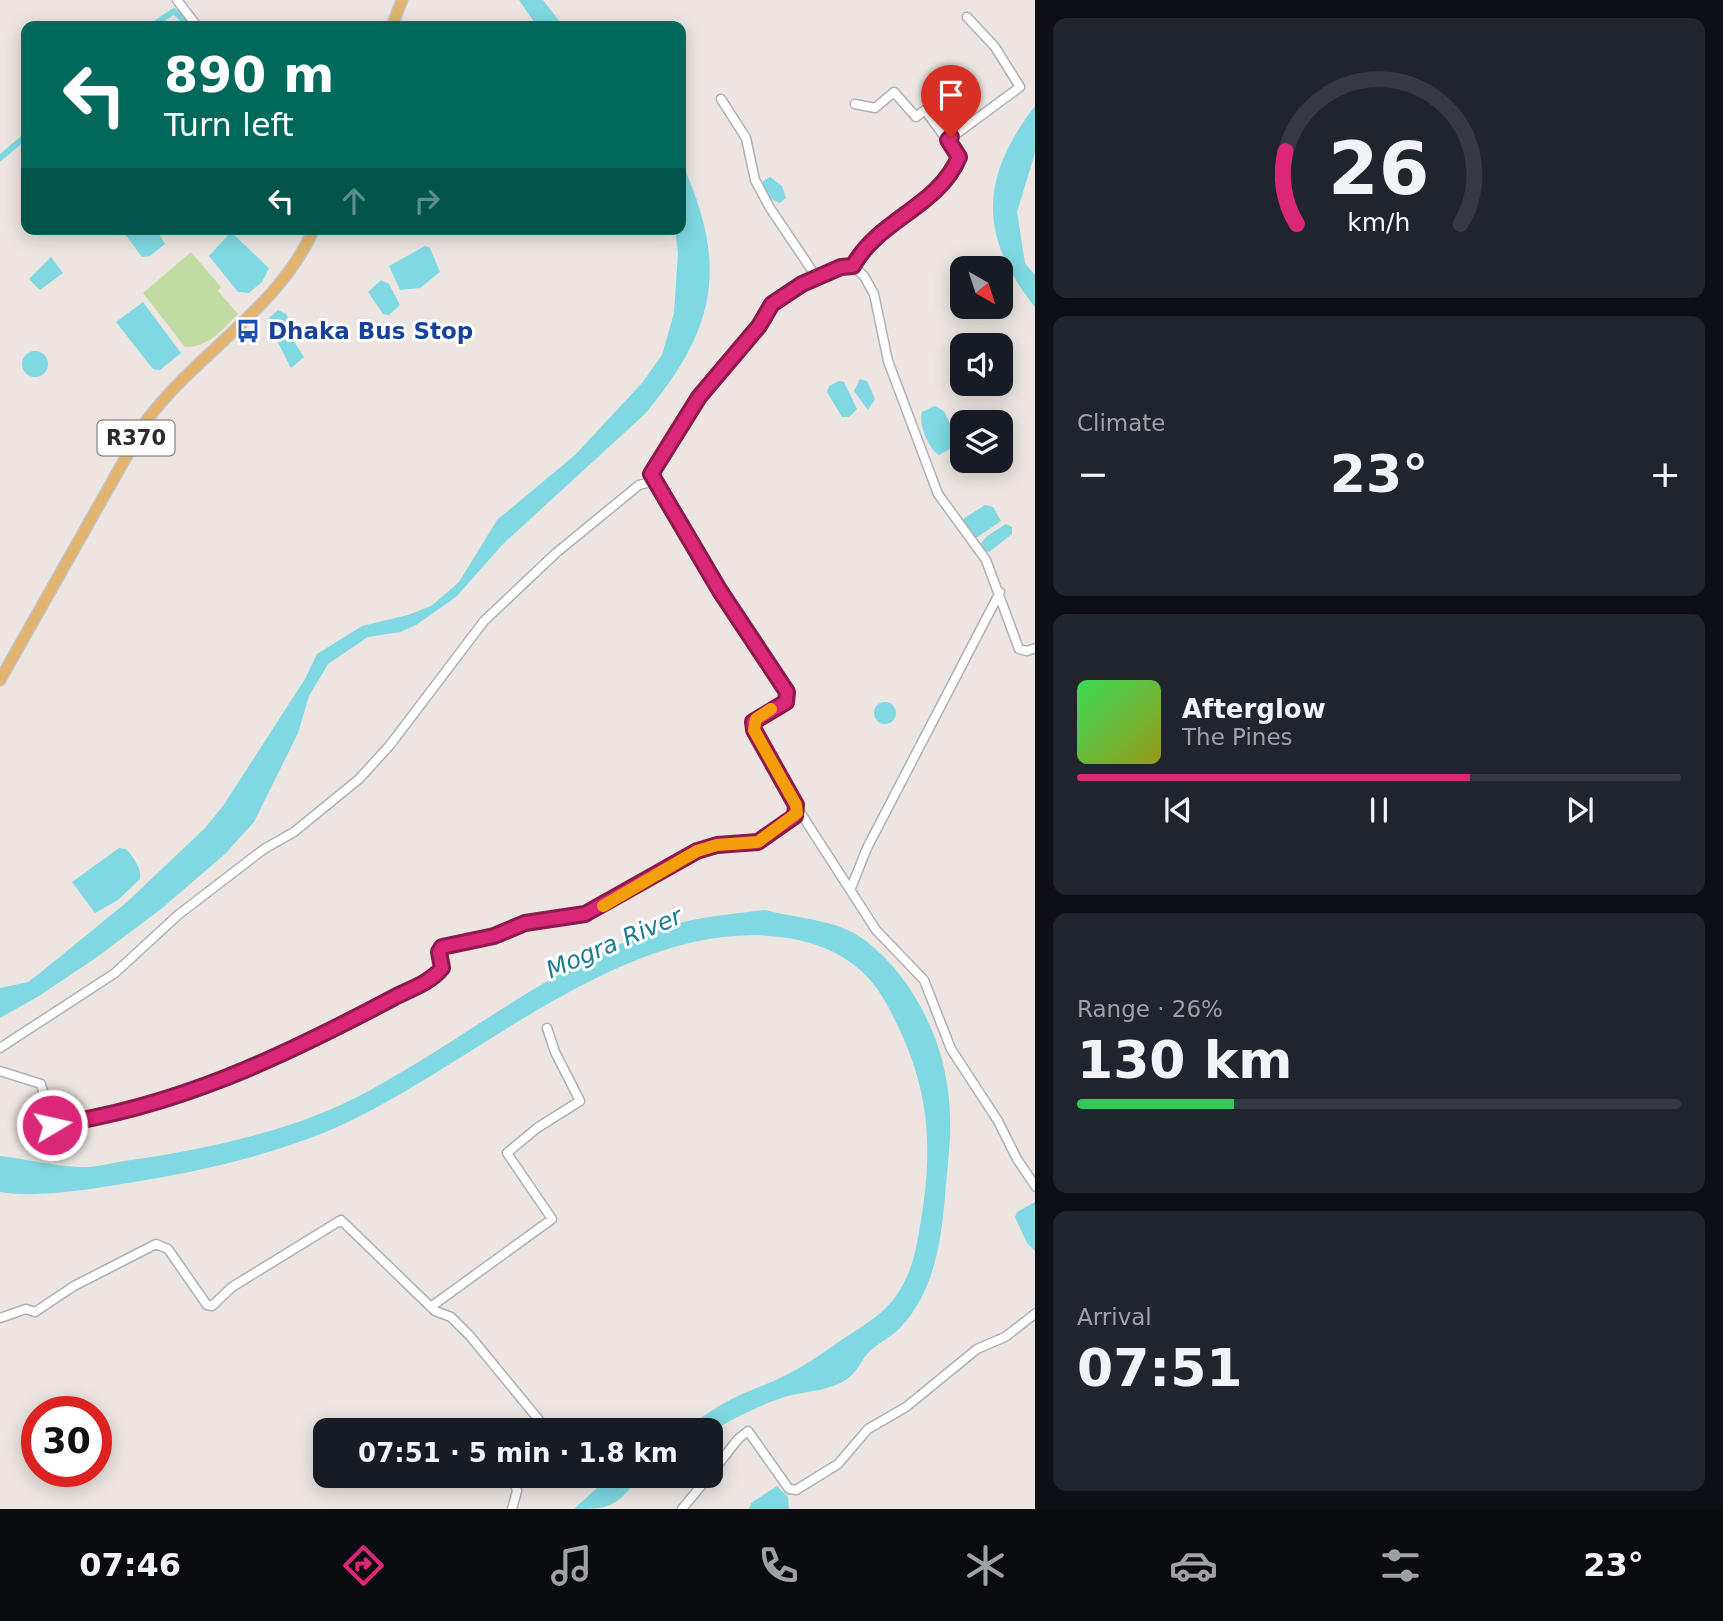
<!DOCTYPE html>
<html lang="en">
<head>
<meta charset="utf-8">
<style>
  :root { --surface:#171b24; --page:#20242c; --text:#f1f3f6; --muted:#9ea1a6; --line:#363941; --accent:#db2777 }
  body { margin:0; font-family:"DejaVu Sans",sans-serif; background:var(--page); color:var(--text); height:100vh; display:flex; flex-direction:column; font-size:26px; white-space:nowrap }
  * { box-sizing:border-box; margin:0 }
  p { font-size:23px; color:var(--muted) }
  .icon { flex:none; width:38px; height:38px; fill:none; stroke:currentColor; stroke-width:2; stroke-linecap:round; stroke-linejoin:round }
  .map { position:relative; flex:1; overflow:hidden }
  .details { display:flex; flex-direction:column; gap:18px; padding:18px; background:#0d0f14; width:688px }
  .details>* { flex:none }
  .hud { position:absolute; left:21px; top:21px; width:665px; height:214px; border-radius:14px; box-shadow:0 4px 18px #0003; background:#00695c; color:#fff; overflow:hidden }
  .needle { width:46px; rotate:141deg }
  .fabs { position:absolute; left:950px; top:256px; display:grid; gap:14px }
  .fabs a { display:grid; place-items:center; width:63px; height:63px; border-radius:14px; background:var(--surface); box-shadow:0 4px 18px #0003; font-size:35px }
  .speed { position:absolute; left:21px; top:1396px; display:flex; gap:14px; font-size:35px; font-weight:700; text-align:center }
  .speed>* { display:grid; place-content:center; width:91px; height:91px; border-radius:50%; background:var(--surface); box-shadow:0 4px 18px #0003; line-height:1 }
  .speed .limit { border:10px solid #d22; background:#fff; color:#111 }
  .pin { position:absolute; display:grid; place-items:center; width:60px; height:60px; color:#fff; margin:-72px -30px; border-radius:50% 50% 50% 0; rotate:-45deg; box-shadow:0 0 7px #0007 }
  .pin .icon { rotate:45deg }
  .me { position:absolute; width:77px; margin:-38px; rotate:81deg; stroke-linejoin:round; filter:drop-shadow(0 0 5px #0008) }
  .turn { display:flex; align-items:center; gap:24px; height:147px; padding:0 28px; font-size:32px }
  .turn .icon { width:91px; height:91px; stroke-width:2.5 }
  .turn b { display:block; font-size:49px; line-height:60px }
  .lanes { display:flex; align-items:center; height:66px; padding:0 28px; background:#0003; justify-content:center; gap:35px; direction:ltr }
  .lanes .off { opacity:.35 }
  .big { font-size:52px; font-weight:600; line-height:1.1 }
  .details .widget { flex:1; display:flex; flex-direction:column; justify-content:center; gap:10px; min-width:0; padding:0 24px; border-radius:14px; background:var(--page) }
  .details .dial { align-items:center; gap:0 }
  .dial svg { height:182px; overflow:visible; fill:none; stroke:var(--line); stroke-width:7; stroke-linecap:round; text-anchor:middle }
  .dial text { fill:var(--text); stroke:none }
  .song { display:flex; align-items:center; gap:21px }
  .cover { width:84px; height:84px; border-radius:10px; background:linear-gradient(135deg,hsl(130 70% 55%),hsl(60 70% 35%)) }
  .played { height:7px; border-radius:4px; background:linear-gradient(90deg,var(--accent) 65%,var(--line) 65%) }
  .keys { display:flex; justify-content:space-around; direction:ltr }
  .heat { display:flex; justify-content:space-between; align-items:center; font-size:38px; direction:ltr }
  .charge { height:10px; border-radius:5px; background:linear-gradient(90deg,#34c759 26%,var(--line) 0) }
  .trip { position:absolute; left:313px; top:1418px; width:410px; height:70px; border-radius:14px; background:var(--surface); box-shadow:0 4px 18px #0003; font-weight:600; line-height:70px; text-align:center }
  .tabs { display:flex; height:112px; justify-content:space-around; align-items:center; background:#090b0e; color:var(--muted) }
  .tabs .icon { width:49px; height:49px }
  .tabs .active { color:var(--accent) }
  .tabs b { font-size:32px; color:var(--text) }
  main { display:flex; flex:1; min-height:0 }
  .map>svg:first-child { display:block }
</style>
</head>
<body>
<main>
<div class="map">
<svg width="1036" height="1509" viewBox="0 0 1036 1509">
  <rect width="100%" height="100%" fill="#ece5e1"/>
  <!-- green -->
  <path fill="#c1dca3" d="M191 252 221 287 218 291 238 314C223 329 208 348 185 347L143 293Z"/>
  <!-- water -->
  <path fill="#80d9e2" d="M519 0H543L563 26H537Z
    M1035 106V153L1017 212 1025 263 1035 275V307C978 236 980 177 1035 106Z
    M681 161C728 264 718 326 646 413L503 544 456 597 416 625 400 632 368 637 328 664 309 696 298 733 254 822 225 854 161 909 97 957 39 996 0 1018V988L28 982 40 973 127 902 204 829 223 806 305 679 317 654 362 626 408 615 431 606 442 597 459 582 497 520 575 455 642 383 662 355 674 313 678 253 675 229H681Z
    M770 177 782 186 786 198 780 203 773 200 763 190V181Z
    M121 229H156L165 244 150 256 142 257Z
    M231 232 269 268 262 282 249 293 238 292 209 256Z
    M425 246 430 248 440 272 420 288 400 290 389 266Z
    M51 257 63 273 40 290 29 279Z
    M381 280 389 284 400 305 389 315 383 314 368 292Z
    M143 302 181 353 160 370 153 369 116 322Z
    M278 310 286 314 295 330 291 337 304 357 291 368 269 325V318Z
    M22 364a13 13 0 1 1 26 0a13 13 0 1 1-26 0Z
    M860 379 867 381 875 399 868 410 854 391Z
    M839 381 844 382 857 409 849 417H842L827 392 829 386Z
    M935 406 944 411 957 438 952 448 939 455C929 449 918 424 922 412Z
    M985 505 993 507 1001 521 976 538 963 519Z
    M1006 524 1012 527V534L989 552 983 551 979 546 987 536Z
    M874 713a11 11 0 1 1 22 0a11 11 0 1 1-22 0Z
    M119 848 126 849C133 857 142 868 140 879L118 900 95 913 72 882Z
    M765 910C798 919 839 919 866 941 918 982 949 1050 950 1117 951 1143 947 1169 945 1196 941 1243 934 1292 900 1328 890 1338 876 1344 867 1354 860 1363 857 1372 847 1379 831 1390 811 1391 792 1395 770 1400 729 1420 711 1432L710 1430H683C702 1417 720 1404 742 1394 756 1388 771 1383 784 1376 807 1365 828 1349 849 1335 866 1324 884 1313 896 1296 910 1276 915 1256 919 1232 935 1144 930 1082 886 1003 865 964 830 945 788 938 624 912 466 1075 323 1133 258 1159 190 1173 122 1184 83 1190 39 1198 0 1192V1156C26 1159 53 1166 79 1167 96 1168 115 1162 131 1160 213 1148 302 1129 374 1088 472 1034 558 961 666 927 698 917 732 914 765 910Z
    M1035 1202V1251L1027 1243 1015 1217 1017 1212Z
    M611 1475H642C615 1505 616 1509 574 1509Z
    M777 1486 788 1497 789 1509H749L751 1503Z"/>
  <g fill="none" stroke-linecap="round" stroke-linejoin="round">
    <!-- canal -->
    <path stroke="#80d9e2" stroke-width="6" d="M152 26 174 11 190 26
      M0 158 26 136"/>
    <!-- minor casing -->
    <g stroke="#adb1b7" stroke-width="11">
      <path id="minor" d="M177 0 197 26
        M721 99 746 138 755 180 770 208 817 278
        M948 140 1020 87 995 47 967 17
        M853 266C878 220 939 206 959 157L925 110 916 117 894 92 875 108 855 104
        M798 809 876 930 924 980 951 1049 998 1121 1017 1159 1036 1187
        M851 888 867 848 1000 592
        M0 1048 115 973 178 915 264 849 294 832 359 779 390 745 484 621 556 553 639 485 655 481
        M0 1071 41 1084 52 1125 109 1117 208 1087 341 1027 417 986 442 968 439 952 442 947 494 936 525 923 585 914 697 851 717 845 758 842 795 815 796 805 754 730 753 722 786 702 787 692 720 591 651 474 699 397 759 326 772 304 802 284 841 267 853 266 864 276 874 294 888 361 938 494 986 560 1019 649 1027 651 1036 648
        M432 1306 552 1219 507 1153 537 1128 580 1101 555 1052 547 1028
        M0 1318 26 1309 35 1312 74 1286 156 1244 168 1249 207 1305 212 1306 232 1287 341 1220 435 1311 451 1317 470 1336 539 1420 540 1425 536 1430
        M710 1475 738 1439 748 1431 789 1489 796 1490 838 1464 868 1429 906 1407 977 1349 1005 1337 1036 1313
        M512 1509 517 1491 512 1475
        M682 1509 710 1475"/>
    </g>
    <!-- major casing -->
    <g stroke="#c4c4c4" stroke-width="13">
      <path id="major" d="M392 26 402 0
        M0 680 147 420C197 353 279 308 314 229"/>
    </g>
    <!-- minor -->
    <use href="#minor" stroke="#fff" stroke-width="8"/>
    <!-- major -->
    <use href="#major" stroke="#e2b470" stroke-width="10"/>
  </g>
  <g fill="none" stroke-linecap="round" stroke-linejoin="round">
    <!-- route casing -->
    <g stroke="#8e194d" stroke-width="18">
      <path id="route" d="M52 1125C177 1107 282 1057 393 998 410 989 430 983 442 968L439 952 442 947 494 936 525 923 585 914 697 851 717 845 758 842 795 816 796 805 754 730 753 722 786 702 787 692 720 591 651 474 699 397 759 326 772 304 802 284 841 267 853 266C878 220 939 206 959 157L948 140 951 137"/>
    </g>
    <!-- route -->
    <use href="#route" stroke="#db2777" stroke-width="12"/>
    <!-- slow -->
    <path stroke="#f59e0b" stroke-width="12" d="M603 906 697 851 717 845 758 842 797 813 796 805 754 730 756 719 771 709"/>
  </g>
  <!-- icons -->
  <defs>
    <g id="bus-bare" transform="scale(1.89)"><path d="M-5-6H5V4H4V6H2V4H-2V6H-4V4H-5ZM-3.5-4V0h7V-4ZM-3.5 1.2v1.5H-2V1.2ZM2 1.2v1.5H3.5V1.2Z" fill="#1a4fb4" stroke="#fff" stroke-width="2.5" paint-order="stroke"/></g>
  </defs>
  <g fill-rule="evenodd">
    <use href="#bus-bare" x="248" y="331"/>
  </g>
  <g text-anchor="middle" stroke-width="6" stroke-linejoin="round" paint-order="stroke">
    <!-- shield labels -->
    <rect fill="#fff" stroke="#6b6b6b" stroke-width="2" x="97.5" y="420.5" width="77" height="35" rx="5"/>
    <g font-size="21" font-weight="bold" fill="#2c2c2c">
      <text x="136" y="445">R370</text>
    </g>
    <!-- transit labels -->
    <g font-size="23" font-weight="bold" fill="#164399" stroke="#fff" text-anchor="start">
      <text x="268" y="339">Dhaka Bus Stop</text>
    </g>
    <!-- water labels -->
    <g font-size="24" font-style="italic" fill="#1d7c90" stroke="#fff">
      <text transform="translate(614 943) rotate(-23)" y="8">Mogra River</text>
    </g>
  </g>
</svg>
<div class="fabs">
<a><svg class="needle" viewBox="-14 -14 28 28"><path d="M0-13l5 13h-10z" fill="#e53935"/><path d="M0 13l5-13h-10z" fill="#9ea1a6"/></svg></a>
<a><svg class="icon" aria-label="sound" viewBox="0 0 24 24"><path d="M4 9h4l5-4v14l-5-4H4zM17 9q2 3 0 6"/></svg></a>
<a><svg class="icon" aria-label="layers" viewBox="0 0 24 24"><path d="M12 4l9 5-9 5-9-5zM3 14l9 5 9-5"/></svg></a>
</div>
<div class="speed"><div class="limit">30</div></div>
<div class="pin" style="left:951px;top:137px;background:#d93025"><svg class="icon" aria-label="arrive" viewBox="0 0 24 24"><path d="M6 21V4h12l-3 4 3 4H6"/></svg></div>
<svg class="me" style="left:52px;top:1125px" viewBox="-20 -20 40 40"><circle r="17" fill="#db2777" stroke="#fff" stroke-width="3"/><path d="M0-11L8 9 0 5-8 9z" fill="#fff"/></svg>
<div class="trip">07:51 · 5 min · 1.8 km</div>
<div class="hud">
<div class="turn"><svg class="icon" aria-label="left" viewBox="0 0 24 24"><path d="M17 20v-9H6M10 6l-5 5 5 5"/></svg><div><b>890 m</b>Turn left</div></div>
<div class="lanes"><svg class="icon" aria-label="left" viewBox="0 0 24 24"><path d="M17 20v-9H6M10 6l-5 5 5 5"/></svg><svg class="icon off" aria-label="ahead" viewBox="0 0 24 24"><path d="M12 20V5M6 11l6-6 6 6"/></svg><svg class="icon off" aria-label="right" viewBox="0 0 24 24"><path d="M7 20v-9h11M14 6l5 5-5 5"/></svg></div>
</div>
</div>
<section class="details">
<div class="widget dial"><svg viewBox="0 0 100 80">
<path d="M14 69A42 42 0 1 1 86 69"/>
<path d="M14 69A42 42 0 0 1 9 37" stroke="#db2777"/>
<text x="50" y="56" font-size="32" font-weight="700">26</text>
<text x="50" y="72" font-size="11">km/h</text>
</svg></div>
<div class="widget"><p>Climate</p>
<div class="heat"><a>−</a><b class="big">23°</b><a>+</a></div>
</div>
<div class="widget">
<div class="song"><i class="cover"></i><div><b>Afterglow</b><p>The Pines</p></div></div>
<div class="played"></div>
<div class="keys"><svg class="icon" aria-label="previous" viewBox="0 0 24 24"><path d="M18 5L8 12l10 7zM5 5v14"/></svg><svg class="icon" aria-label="pause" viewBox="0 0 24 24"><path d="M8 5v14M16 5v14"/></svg><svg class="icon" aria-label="next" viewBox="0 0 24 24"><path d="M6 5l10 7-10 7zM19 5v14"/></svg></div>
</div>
<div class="widget"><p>Range · 26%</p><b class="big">130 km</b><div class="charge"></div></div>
<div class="widget"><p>Arrival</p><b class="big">07:51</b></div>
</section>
</main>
<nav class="tabs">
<b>07:46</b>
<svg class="icon active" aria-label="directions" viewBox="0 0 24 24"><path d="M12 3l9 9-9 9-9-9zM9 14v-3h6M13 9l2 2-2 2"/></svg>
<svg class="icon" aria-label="music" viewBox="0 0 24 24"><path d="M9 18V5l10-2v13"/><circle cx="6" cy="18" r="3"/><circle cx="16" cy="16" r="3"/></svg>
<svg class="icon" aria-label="phone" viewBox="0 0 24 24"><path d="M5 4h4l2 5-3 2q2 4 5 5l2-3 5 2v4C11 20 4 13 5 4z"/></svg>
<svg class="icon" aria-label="climate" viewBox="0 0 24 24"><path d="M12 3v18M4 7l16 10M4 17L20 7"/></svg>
<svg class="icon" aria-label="car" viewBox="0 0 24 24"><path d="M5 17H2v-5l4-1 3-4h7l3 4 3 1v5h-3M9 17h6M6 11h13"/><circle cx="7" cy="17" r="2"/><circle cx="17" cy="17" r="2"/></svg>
<svg class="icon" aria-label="filters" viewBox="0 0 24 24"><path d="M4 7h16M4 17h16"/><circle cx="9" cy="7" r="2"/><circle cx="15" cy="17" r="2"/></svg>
<b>23°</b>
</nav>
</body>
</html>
